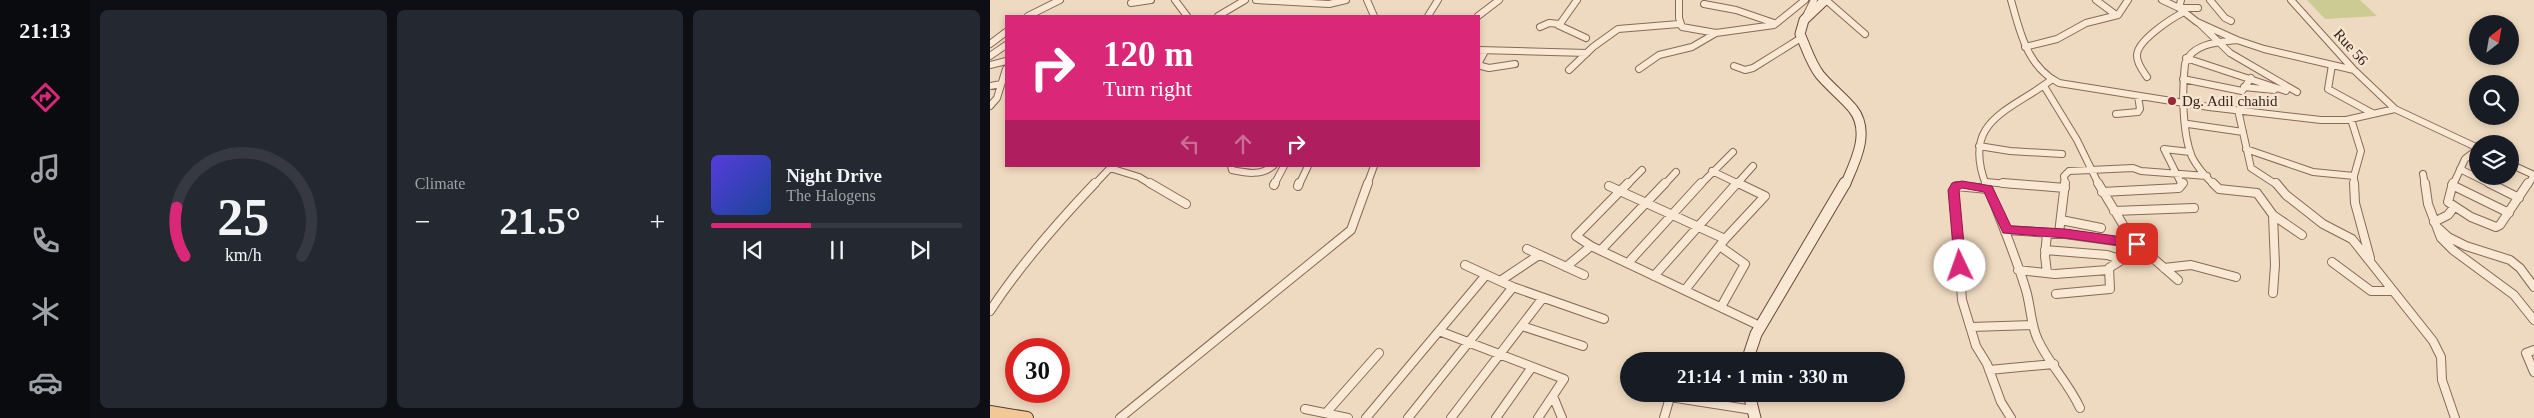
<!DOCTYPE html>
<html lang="en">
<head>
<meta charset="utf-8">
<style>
  :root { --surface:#171b24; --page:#242831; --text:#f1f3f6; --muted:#9ea1a6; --line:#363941; --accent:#db2777 }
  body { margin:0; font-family:"Times New Roman",serif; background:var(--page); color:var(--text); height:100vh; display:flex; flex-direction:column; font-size:19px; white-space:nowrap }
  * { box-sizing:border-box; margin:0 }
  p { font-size:16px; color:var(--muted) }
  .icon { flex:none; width:28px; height:28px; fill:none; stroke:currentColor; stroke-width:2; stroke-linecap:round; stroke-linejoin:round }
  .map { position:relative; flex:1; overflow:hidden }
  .sheet { display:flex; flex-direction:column; gap:10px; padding:10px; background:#0d0f14; width:900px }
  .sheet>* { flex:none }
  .guide { position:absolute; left:15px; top:15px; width:475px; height:152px; border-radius:0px; box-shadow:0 2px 8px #0003; background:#db2777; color:#fff; overflow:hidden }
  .needle { width:32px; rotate:31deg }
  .fabs { position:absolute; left:1479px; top:15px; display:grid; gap:10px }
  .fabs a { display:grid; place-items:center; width:50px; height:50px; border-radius:50%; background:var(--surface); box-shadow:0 2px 8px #0003; font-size:25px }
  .speed { position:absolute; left:15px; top:338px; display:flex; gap:10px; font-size:25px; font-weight:700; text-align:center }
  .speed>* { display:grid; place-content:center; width:65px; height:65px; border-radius:50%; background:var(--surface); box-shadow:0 2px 8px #0003; line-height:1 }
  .speed .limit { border:8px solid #d22; background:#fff; color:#111 }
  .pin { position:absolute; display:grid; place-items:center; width:42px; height:42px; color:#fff; margin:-21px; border-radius:10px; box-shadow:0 2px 8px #0006 }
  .me { position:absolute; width:55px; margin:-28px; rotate:357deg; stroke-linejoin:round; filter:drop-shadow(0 0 4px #0008) }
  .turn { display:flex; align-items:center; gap:18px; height:105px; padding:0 15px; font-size:22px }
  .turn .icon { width:65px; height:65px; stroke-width:2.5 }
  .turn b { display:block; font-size:35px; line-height:42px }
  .lanes { display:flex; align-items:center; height:48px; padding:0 15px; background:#0003; justify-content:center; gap:25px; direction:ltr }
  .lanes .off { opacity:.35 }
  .big { font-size:38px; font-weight:700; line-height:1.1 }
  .sheet .card { flex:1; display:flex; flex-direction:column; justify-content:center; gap:8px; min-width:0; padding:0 18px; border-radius:8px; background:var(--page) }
  .sheet .dial { align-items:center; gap:0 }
  .dial svg { height:130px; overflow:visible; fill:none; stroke:var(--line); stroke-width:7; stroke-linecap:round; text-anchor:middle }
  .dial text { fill:var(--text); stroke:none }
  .song { display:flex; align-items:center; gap:15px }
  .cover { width:60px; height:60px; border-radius:8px; background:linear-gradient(135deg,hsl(250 70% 55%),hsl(220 70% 35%)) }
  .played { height:5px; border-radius:2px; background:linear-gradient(90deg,var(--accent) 40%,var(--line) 40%) }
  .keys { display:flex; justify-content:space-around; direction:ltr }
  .heat { display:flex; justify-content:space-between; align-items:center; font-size:28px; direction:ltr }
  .sheet .tiles { flex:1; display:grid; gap:10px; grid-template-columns:repeat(3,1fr) }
  .trip { position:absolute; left:630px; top:352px; width:285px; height:50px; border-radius:25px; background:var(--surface); box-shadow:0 2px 8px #0003; font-weight:700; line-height:50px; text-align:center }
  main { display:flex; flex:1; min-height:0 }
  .menu { display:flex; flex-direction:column; width:90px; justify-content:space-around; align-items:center; background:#090b0e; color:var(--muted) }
  .menu .icon { width:35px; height:35px }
  .menu .active { color:var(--accent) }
  .menu b { font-size:22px; color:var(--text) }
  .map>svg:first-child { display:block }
</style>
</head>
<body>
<main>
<nav class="menu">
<b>21:13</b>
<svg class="icon active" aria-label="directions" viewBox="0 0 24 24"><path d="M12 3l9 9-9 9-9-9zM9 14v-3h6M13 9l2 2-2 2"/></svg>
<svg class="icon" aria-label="music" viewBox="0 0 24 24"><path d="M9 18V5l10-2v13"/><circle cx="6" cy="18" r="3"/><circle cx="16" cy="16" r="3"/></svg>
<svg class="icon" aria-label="phone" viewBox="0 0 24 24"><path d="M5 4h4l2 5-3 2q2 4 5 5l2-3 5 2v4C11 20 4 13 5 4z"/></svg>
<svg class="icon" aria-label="climate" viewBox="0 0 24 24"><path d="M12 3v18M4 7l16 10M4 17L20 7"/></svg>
<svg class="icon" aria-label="car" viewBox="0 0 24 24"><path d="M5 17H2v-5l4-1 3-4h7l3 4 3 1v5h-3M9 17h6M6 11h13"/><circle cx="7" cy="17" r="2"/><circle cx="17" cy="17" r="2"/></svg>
</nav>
<section class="sheet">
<div class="tiles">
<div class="card dial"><svg viewBox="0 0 100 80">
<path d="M14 69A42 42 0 1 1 86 69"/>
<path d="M14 69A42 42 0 0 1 9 39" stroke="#db2777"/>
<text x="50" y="56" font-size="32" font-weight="700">25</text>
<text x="50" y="72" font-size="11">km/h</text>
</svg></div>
<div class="card"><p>Climate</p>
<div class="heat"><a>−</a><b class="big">21.5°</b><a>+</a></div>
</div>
<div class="card">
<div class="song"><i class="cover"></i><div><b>Night Drive</b><p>The Halogens</p></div></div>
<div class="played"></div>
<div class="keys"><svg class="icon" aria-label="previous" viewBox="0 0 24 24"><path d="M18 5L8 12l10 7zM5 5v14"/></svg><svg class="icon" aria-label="pause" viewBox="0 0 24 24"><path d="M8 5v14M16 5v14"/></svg><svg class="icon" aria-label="next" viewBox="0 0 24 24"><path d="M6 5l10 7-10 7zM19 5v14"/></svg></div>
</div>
</div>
</section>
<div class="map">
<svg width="1544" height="418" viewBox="0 0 1544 418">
  <rect width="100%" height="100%" fill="#eedac0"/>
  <!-- green -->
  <path fill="#cccb94" d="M1317 0H1370L1387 16 1335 19Z"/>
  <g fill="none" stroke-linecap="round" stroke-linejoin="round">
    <!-- street-far1 casing -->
    <g stroke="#886a58" stroke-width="8">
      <path id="street-far1" d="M185 0 197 16
        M266 0 339 4 356 0
        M377 0 384 16
        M689 0V18L692 27 726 33 784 25 815 0
        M836 0 875 34
        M1021 0C1030 32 1037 67 1069 83L1219 107 1331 120H1356L1405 109 1488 148
        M1106 0 1126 15
        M1172 0 1189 8 1207 22 1247 40 1274 49 1364 70
        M1191 0 1189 8H1208
        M1220 0 1235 18 1241 21
        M1301 0 1364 70 1405 109
        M141 3 161 0
        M714 4 746 10 784 23
        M38 16 70 0
        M228 16 255 0
        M438 16 448 0
        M488 16 509 0
        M815 18 824 0
        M1209 23 1240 53 1307 92
        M568 25 596 38
        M550 27 559 23 570 24 587 0
        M0 44 16 32
        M1035 47 1067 39 1096 23 1128 15 1138 0
        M489 50 597 53
        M495 51 489 62 491 66 499 68 525 64
        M0 56 16 45
        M1196 58 1296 91
        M0 65 16 61
        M1342 65 1338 89 1382 113
        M744 66 755 70 763 68 811 38
        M649 69 669 55 702 47 726 33
        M579 70 603 47 628 29 689 24
        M1157 77C1153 71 1147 64 1147 56 1146 41 1182 18 1194 12
        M1193 79 1252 91 1261 78
        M0 86 11 84
        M1054 86 1087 140 1109 185
        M1254 87 1284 90
        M0 106 7 98 16 69
        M1248 110 1261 168 1287 185
        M1126 114 1148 112 1150 109 1148 96
        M1361 119 1371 151 1364 176V185
        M1198 124 1253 132
        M989 146 1020 151 1072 154
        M1256 149 1323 172 1364 176
        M1520 164 1544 175
        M241 166 242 170C256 173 271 176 283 166
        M120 168 149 177 162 185
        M1470 169 1502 185
        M722 171 751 185
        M1433 174 1435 185
        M996 182 1029 185
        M104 185 122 166
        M284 185 294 166
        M309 185 318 166
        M377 185 384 166
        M637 185 652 170
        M674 185 686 172
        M710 185 743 152
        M746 185 763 166
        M996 185C971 120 1019 112 1061 80
        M1075 185 1074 176 1079 171 1143 168 1151 171 1217 176
        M1192 185 1174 149 1200 152
        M1224 185C1216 177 1207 167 1202 157 1192 133 1192 89 1195 64 1202 43 1229 42 1247 40
        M1463 185 1475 159 1488 149
        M1538 185 1544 175"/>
    </g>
    <!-- street casing -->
    <g stroke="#886a58" stroke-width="10">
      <path id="street" d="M160 183 196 204
        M638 183 586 236 601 246 770 326
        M996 183C1010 218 1024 252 1035 287 1041 304 1040 324 1048 340 1059 364 1078 382 1090 408
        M1013 183 1075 188
        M1108 183 1135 228 1149 246 1188 280
        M1223 183 1229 189 1267 193 1283 215 1285 265 1283 293
        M1286 183 1296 195 1333 224 1362 239 1443 341 1451 357 1452 380 1465 418
        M1364 183 1365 203 1380 258
        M1435 183 1438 204 1451 238 1463 250 1524 295 1544 320
        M1463 183 1458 202 1481 217 1506 227 1510 225 1538 183
        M1499 183 1529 198
        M284 185 285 183
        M1462 185 1519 213
        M308 186 309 183
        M619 186 735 239
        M998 189 966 186 964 190 972 300 986 346 997 364 1011 402 1021 418
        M1112 192 1189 188 1193 183
        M1124 211 1204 208
        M1283 215 1312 235
        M1071 220 1111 228
        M1444 222 1458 215 1464 207
        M1447 227 1458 237 1476 246 1520 260 1530 268 1544 287
        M1017 230 1075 234 1147 244
        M1057 233 1055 256 1057 273
        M1069 233 1075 183
        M731 247 755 264 731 307
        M537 249 594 275
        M611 250 675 183
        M1055 250 1117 255 1130 259
        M1342 262 1381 291H1403
        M638 263 711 183
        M475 265 523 287
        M576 267 601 246
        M1174 268 1201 265 1246 277
        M1028 270 1065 274 1118 270
        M664 276 747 183
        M510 281 549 255
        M695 290 735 239 775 196 748 183
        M1066 294 1120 289 1119 268 1151 248
        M0 311C30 265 67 223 105 183
        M532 326 593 346
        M981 327 1043 325
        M449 331 574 379 548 418
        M1544 350 1536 353 1544 372
        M999 370 1064 364
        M563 396 572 418
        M315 409 358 418
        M336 413 389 353
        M130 418 361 230 378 183
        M376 418 496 275
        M418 418 523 287 614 319
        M461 418 552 299
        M506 418 542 367
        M674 418 680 397 763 410"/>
    </g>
    <!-- secondary-far1 casing -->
    <g stroke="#694b3b" stroke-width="11">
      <path id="secondary-far1" d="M835 0 814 20 810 34C816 47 821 64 830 75 840 87 853 97 863 109 881 132 865 162 855 185"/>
    </g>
    <!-- secondary casing -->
    <g stroke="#694b3b" stroke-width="13">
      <path id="secondary" d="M757 361 766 334 855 183
        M759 394 765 418"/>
    </g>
    <!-- primary casing -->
    <g stroke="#55392c" stroke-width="14">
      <path id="primary" d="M0 412 37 418"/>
    </g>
    <!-- street-far1 -->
    <use href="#street-far1" stroke="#f9e8d3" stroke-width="6"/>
    <!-- street -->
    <use href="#street" stroke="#f9e8d3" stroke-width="8"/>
    <!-- secondary-far1 -->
    <use href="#secondary-far1" stroke="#f9e8d3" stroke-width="9"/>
    <!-- secondary -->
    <use href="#secondary" stroke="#f9e8d3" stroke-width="11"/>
    <!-- primary -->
    <use href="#primary" stroke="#f3c897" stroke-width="12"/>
  </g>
  <!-- route -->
  <path fill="#db2777" stroke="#8e194d" d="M972 181 1002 186 1021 226 1075 229 1147 239 1153 244 1147 248 1075 238 1013 233 994 192 972 188 969 190 976 266 970 271 965 270 958 190 962 183Z"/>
  <!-- markers -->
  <circle fill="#982739" stroke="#f6e5d0" stroke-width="2" cx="1182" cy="101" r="5"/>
  <g text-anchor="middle" stroke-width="5" stroke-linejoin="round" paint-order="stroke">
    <!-- street labels -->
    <g font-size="15" fill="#37251d" stroke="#f6e5d0">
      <text transform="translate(1361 47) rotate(48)" y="5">Rue 56</text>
    </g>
    <!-- poi labels -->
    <g font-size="15" fill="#37251d" stroke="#f6e5d0" text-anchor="start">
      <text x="1192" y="106">Dg. Adil chahid</text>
    </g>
  </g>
</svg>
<div class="fabs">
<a><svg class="needle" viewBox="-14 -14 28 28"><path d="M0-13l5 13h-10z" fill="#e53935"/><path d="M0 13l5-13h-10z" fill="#9ea1a6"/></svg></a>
<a><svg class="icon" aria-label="search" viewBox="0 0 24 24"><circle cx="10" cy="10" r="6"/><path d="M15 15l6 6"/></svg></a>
<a><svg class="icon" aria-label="layers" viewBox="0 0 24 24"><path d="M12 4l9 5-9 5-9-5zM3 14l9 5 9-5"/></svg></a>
</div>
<div class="speed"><div class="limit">30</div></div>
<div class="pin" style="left:1147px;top:244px;background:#d93025"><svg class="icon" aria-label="arrive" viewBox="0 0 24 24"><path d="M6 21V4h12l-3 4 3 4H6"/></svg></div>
<svg class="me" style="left:970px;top:266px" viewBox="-20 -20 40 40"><circle r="19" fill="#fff"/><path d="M0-13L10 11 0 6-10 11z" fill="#db2777"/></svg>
<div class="trip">21:14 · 1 min · 330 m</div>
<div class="guide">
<div class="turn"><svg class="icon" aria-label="right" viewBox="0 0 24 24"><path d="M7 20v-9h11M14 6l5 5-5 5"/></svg><div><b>120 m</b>Turn right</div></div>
<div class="lanes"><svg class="icon off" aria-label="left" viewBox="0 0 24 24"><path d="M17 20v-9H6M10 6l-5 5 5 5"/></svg><svg class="icon off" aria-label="ahead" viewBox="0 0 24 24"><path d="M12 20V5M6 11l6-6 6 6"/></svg><svg class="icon" aria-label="right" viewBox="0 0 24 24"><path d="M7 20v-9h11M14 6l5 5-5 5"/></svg></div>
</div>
</div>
</main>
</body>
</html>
